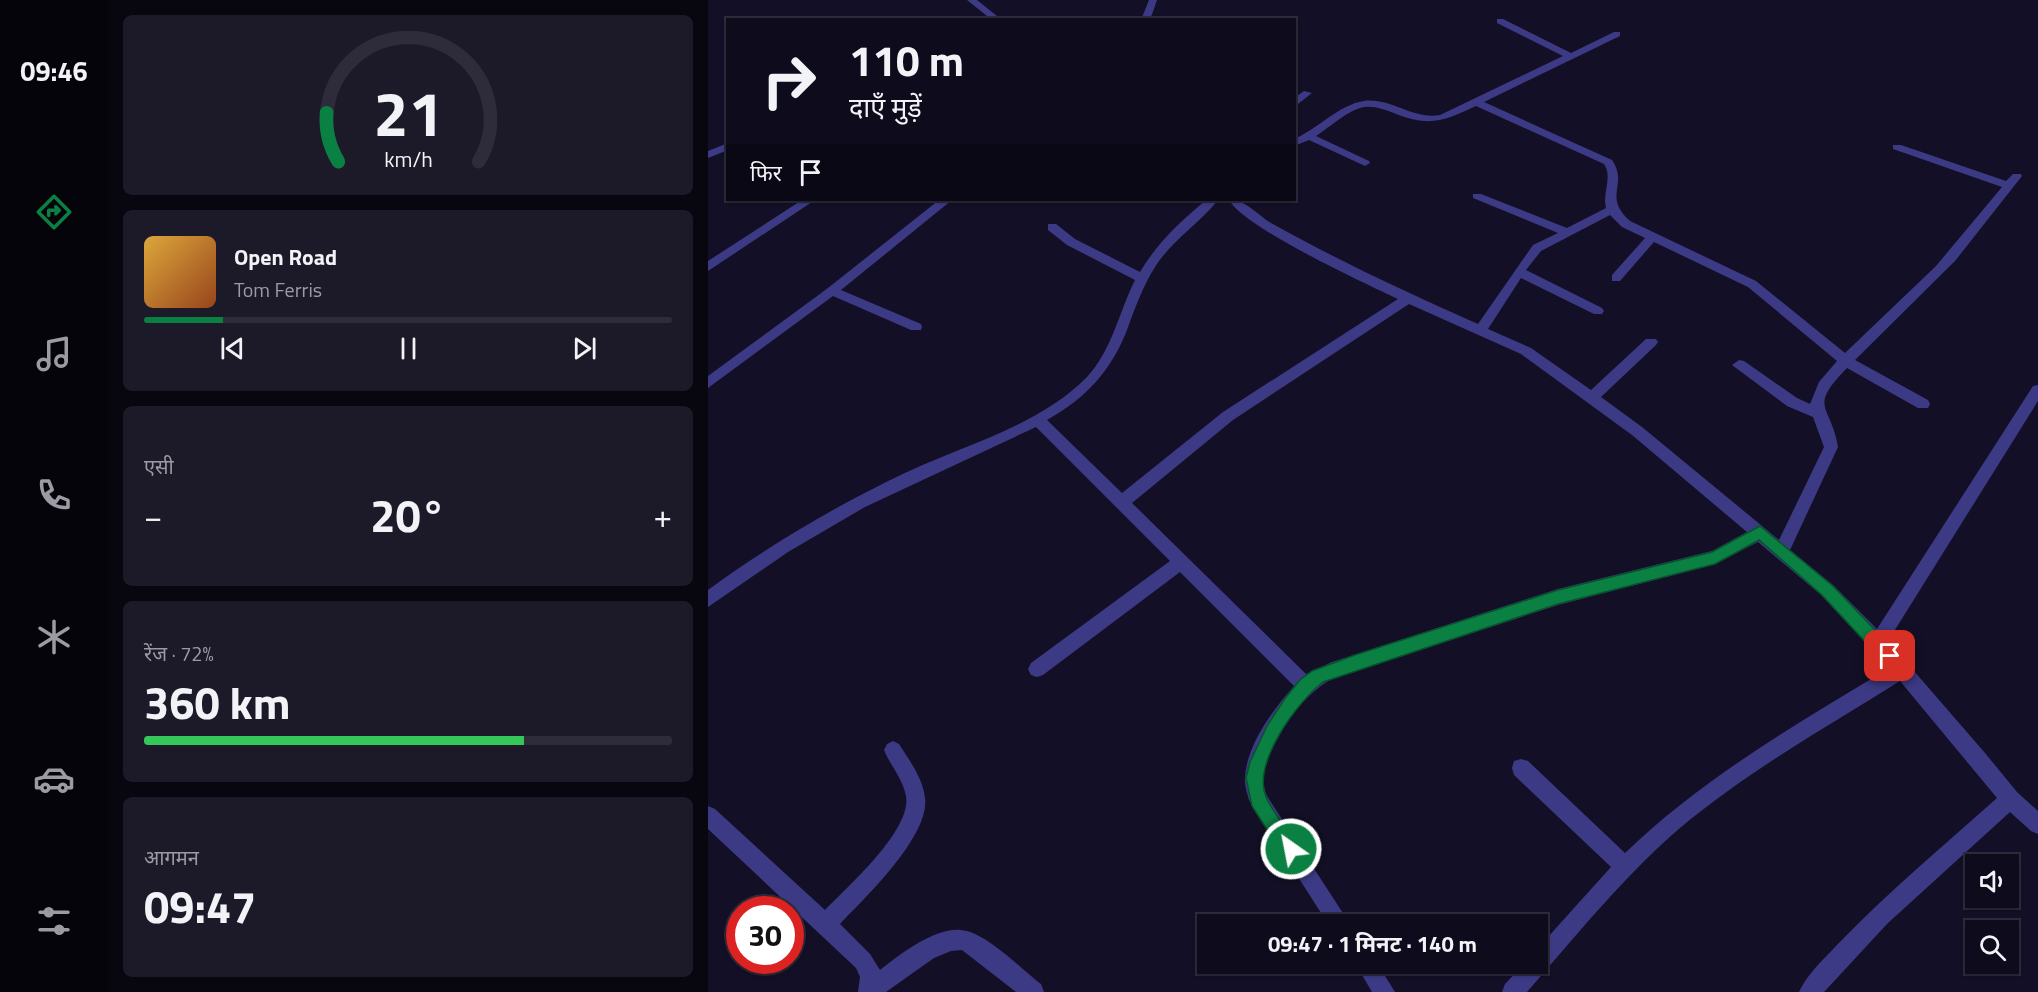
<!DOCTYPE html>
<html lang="hi">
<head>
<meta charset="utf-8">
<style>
  :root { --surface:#0e0b1c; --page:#1c1929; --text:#f1f3f6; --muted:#9b9ba3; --line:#2e2b3b; --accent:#0b8043 }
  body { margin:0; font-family:"Titillium Web","Noto Sans Devanagari",sans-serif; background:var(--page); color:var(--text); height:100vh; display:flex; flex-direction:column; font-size:22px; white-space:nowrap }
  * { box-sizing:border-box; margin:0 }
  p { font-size:20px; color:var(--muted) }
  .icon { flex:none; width:33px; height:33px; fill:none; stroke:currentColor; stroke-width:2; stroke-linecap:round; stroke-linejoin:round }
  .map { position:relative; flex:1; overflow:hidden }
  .details { display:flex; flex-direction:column; gap:15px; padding:15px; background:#08060f; width:600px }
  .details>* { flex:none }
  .top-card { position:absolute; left:18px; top:18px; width:570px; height:183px; border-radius:0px; box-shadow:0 2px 4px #0004,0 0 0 2px var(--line); background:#0e0b1c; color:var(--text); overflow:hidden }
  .fabs { position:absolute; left:1257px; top:854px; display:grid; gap:12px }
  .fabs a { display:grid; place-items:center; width:54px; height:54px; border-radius:0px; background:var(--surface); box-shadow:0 2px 4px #0004,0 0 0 2px var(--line); font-size:30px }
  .speed { position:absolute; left:18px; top:896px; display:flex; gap:12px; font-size:30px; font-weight:700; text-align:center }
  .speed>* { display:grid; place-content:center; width:78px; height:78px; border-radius:50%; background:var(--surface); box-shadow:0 2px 4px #0004,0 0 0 2px var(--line); line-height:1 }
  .speed .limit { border:9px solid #d22; background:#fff; color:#111 }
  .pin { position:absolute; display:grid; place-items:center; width:51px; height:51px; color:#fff; margin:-26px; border-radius:12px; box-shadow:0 3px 9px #0006 }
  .me { position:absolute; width:66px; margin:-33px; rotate:327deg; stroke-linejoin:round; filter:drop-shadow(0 0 4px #0008) }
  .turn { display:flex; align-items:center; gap:21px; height:126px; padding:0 24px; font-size:27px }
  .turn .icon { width:78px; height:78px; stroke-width:2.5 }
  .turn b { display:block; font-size:42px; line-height:51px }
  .then { display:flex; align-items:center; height:57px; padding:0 24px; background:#0003; gap:12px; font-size:22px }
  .big { font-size:45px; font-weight:700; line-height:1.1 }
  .details .card { flex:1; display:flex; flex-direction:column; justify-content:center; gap:9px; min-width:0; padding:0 21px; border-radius:9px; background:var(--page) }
  .details .dial { align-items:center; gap:0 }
  .dial svg { height:156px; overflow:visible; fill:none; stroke:var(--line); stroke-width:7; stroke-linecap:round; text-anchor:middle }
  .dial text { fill:var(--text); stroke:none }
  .song { display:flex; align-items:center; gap:18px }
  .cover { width:72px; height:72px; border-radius:9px; background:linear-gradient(135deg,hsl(40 70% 55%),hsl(20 70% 35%)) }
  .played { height:6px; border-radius:3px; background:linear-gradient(90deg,var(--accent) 15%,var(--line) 15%) }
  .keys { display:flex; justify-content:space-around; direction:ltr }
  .heat { display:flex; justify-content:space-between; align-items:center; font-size:33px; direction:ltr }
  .charge { height:9px; border-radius:4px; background:linear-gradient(90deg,#34c759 72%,var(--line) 0) }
  .trip { position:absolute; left:489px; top:914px; width:351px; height:60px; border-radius:0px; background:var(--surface); box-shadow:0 2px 4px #0004,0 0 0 2px var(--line); font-weight:700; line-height:60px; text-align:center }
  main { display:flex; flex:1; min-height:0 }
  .dock { display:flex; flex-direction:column; width:108px; justify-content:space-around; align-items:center; background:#06040b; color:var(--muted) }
  .dock .icon { width:42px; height:42px }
  .dock .current { color:var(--accent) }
  .dock b { font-size:27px; color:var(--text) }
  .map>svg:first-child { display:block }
</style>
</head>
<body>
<main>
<nav class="dock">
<b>09:46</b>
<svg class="icon current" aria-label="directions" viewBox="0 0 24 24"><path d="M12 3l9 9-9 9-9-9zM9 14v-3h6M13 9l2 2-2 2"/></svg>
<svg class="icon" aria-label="music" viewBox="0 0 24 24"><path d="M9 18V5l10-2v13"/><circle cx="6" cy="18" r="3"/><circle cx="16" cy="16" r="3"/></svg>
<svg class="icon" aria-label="phone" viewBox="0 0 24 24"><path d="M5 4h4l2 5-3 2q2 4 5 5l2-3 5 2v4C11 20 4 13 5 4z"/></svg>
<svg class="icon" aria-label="climate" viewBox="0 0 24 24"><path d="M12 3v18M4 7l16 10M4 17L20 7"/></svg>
<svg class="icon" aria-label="car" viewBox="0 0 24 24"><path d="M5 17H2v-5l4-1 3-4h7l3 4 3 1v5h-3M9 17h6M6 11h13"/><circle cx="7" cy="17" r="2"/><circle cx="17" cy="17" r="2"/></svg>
<svg class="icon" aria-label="filters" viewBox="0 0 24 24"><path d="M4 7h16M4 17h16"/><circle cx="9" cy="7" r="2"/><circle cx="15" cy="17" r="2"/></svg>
</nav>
<section class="details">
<div class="card dial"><svg viewBox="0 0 100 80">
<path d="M14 69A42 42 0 1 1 86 69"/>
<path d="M14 69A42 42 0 0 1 8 44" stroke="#0b8043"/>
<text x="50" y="56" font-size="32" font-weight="700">21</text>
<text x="50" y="72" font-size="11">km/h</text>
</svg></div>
<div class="card">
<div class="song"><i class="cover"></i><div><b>Open Road</b><p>Tom Ferris</p></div></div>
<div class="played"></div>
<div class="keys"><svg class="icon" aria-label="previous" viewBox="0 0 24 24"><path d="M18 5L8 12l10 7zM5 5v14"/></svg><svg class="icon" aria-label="pause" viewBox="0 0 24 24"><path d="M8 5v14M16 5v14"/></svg><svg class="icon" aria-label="next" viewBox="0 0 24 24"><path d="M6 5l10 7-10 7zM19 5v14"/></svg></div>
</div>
<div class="card"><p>एसी</p>
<div class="heat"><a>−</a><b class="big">20°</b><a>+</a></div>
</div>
<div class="card"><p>रेंज · 72%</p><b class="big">360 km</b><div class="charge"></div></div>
<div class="card"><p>आगमन</p><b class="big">09:47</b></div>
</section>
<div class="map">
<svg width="1330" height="992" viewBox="0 0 1330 992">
  <rect width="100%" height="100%" fill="#130f26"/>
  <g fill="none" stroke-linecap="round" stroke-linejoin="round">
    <!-- minor -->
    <path fill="#3d3a85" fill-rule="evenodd" d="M259 0H269L294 20H284Z
      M441 0H449L442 20H433Z
      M789 19H795L863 53 906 32H912V36L776 102 904 160C921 185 894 196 922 221L1048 281 1137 353 1228 266 1294 187 1185 149V145H1193L1298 181 1305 174H1313L1314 176 1247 261 1147 360 1220 400 1222 404 1220 408H1210L1139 368C1099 409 1123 404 1130 447L1082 550 1125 585 1169 629 1325 386 1330 385V401L1180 641 1277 753 1309 792 1330 811V834L1323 831 1302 812 1180 923 1116 992H1091C1099 974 1116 959 1129 945 1179 893 1235 846 1289 798L1192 681C1117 728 1040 771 972 828 915 877 868 936 819 992H794L797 984 817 963H830V948L903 867 806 775 804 768 806 761 813 759 820 761 917 853C996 777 1089 724 1181 668L1113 595 1050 542 1007 564 850 605 626 678C597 691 556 745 555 778 555 784 557 791 559 796L642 924H620L541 800C539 793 536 784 537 777 539 744 565 710 586 686L472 572 335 675 329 677 323 675 320 669 323 663 462 561 328 427 157 507 80 552 0 607V590C63 544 129 505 199 472 259 444 332 425 379 377 404 350 411 312 427 280L359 245 340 230V224H348L367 239 432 272C449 243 473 221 498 200H510C491 224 464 240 447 267 435 286 427 308 419 330 403 371 378 398 339 420L414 493 515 412 690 299C656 283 537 228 521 200 539 200 548 214 563 223 631 261 700 293 770 324L825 245 850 233 765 198V194H773L859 228 898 208C894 193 905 177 896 164L768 106C736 121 723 127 688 114 678 110 667 106 656 107 640 110 622 127 608 136L661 161 662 163 657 166 601 140 586 146V139C610 129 630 105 656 101 682 97 705 120 732 115L855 56 789 23ZM902 215 914 227 937 238 904 275V281H912L946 242 1040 287 1129 361 1111 382 1102 404 1089 398 1036 361 1031 360 1024 365 1079 406 1105 417 1116 447 1071 540 934 427 893 397 948 345 950 342 948 339H938L883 390 823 348 780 329 813 278 886 314H894L896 311 894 308 818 270 833 251ZM701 304 813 354 924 435 1039 532 1004 551 850 589 624 662 598 674 424 503 525 420Z
      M596 91 604 93 586 107V98Z
      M20 143V150L0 158V151Z
      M94 200H107L0 271V261Z
      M231 200H244L133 290 213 324 214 327 213 330H203L125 296 0 388V376L120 288Z
      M185 741 191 744C201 760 215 778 217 798 222 836 157 898 132 924L162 954 172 970C191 955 227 927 253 930 278 932 313 969 333 984L336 992H308L254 950 243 951 226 958 178 992H150L152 977 148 968 0 829V806L7 809 117 910C140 886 204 830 198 796 195 779 182 765 176 750L179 744Z
      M647 963H669L687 992H664Z"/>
  </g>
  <!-- route -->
  <path fill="#0b8043" stroke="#07532c" stroke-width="1.5" d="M1052 526 1125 586 1187 651 1189 656 1187 662 1182 664 1176 662 1114 595 1051 540 1007 564 850 604 615 682C589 702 544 763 558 797 565 813 579 829 589 843L592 849 589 856 583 858 576 856 544 806 538 778 542 762 559 726 578 697 592 680 604 671 647 655 850 590 1004 552Z"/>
</svg>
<div class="fabs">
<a><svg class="icon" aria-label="sound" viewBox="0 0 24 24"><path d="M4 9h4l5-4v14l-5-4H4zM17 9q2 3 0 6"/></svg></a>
<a><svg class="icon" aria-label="search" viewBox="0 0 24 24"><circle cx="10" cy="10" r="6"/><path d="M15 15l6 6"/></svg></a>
</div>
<div class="speed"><div class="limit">30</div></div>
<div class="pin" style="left:1182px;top:656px;background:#d93025"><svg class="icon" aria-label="arrive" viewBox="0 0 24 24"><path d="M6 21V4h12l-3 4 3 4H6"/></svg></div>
<svg class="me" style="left:583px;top:849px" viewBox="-20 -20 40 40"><circle r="17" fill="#0b8043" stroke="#fff" stroke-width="3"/><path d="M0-11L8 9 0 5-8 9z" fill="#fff"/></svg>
<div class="trip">09:47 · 1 मिनट · 140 m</div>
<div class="top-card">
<div class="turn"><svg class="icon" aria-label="right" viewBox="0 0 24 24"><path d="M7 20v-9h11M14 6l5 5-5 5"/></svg><div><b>110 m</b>दाएँ मुड़ें</div></div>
<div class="then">फिर<svg class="icon" aria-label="arrive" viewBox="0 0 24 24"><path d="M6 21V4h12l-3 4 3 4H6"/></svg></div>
</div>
</div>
</main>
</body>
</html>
